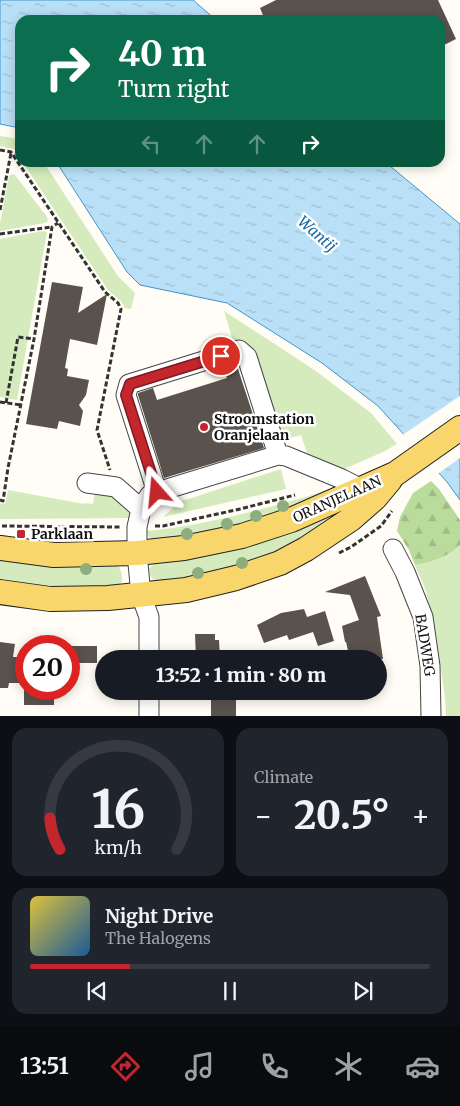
<!DOCTYPE html>
<html lang="en">
<head>
<meta charset="utf-8">
<style>
  :root { --surface:#171b24; --page:#20242c; --text:#f1f3f6; --muted:#9ea1a6; --line:#363941; --accent:#c4262e }
  body { margin:0; font-family:Merriweather,serif; background:var(--page); color:var(--text); height:100vh; display:flex; flex-direction:column; font-size:19px; white-space:nowrap }
  * { box-sizing:border-box; margin:0 }
  p { font-size:16px; color:var(--muted) }
  .icon { flex:none; width:28px; height:28px; fill:none; stroke:currentColor; stroke-width:2; stroke-linecap:round; stroke-linejoin:round }
  .map { position:relative; height:716px; overflow:hidden }
  .sheet { display:flex; flex-direction:column; gap:12px; padding:12px; background:#0d0f14; flex:1 }
  .sheet>* { flex:none }
  .hud { position:absolute; left:15px; top:15px; width:430px; height:152px; border-radius:15px; box-shadow:0 2px 12px #0003; background:#0b6e4f; color:#fff; overflow:hidden }
  .speed { position:absolute; left:15px; top:635px; display:flex; gap:10px; font-size:25px; font-weight:700; text-align:center }
  .speed>* { display:grid; place-content:center; width:65px; height:65px; border-radius:50%; background:var(--surface); box-shadow:0 2px 12px #0003; line-height:1 }
  .speed .limit { border:8px solid #d22; background:#fff; color:#111 }
  .pin { position:absolute; display:grid; place-items:center; width:42px; height:42px; color:#fff; margin:-21px; border:2px solid #fff; border-radius:50%; box-shadow:0 1px 5px #0007 }
  .me { position:absolute; width:55px; margin:-28px; rotate:342deg; stroke-linejoin:round; filter:drop-shadow(0 0 4px #0008) }
  .turn { display:flex; align-items:center; gap:18px; height:105px; padding:0 20px; font-size:22px }
  .turn .icon { width:65px; height:65px; stroke-width:2.5 }
  .turn b { display:block; font-size:35px; line-height:42px }
  .lanes { display:flex; align-items:center; height:48px; padding:0 20px; background:#0003; justify-content:center; gap:25px; direction:ltr }
  .lanes .off { opacity:.35 }
  .big { font-size:38px; font-weight:800; line-height:1.1 }
  .sheet .card { flex:1; display:flex; flex-direction:column; justify-content:center; gap:8px; min-width:0; padding:0 18px; border-radius:15px; background:var(--page) }
  .sheet .dial { align-items:center; gap:0 }
  .dial svg { height:130px; overflow:visible; fill:none; stroke:var(--line); stroke-width:7; stroke-linecap:round; text-anchor:middle }
  .dial text { fill:var(--text); stroke:none }
  .song { display:flex; align-items:center; gap:15px }
  .cover { width:60px; height:60px; border-radius:8px; background:linear-gradient(135deg,hsl(50 70% 55%),hsl(210 70% 35%)) }
  .played { height:5px; border-radius:2px; background:linear-gradient(90deg,var(--accent) 25%,var(--line) 25%) }
  .keys { display:flex; justify-content:space-around; direction:ltr }
  .heat { display:flex; justify-content:space-between; align-items:center; font-size:28px; direction:ltr }
  .sheet .tiles { flex:1; display:grid; gap:12px; grid-template-columns:1fr 1fr }
  .card:last-child { grid-column:span 2 }
  .trip { position:absolute; left:95px; top:650px; width:292px; height:50px; border-radius:25px; background:var(--surface); box-shadow:0 2px 12px #0003; font-weight:800; line-height:50px; text-align:center }
  .menu { display:flex; height:80px; justify-content:space-around; align-items:center; background:#090b0e; color:var(--muted) }
  .menu .icon { width:35px; height:35px }
  .menu .active { color:var(--accent) }
  .menu b { font-size:22px; color:var(--text) }
  .map>svg:first-child { display:block }
</style>
</head>
<body>
<div class="map">
<svg width="460" height="716" viewBox="0 0 460 716">
  <defs>
    <pattern id="forest-firs" width="22" height="20" patternUnits="userSpaceOnUse" patternTransform="scale(1.25)"><rect width="22" height="20" fill="#b9dc9c"/><path d="M5 1l3.5 6h-7zM16 11l3.5 6h-7z" fill="#9ebc85"/></pattern>
    <pattern id="water-ripples" width="26" height="14" patternUnits="userSpaceOnUse" patternTransform="scale(1.25)"><rect width="26" height="14" fill="#b9e0f7"/><path d="M2 4q2-2 4 0t4 0M15 11q2-2 4 0t4 0" fill="none" stroke="#9ebfd3"/></pattern>
  </defs>
  <rect width="100%" height="100%" fill="#fffdf5"/>
  <!-- grass -->
  <path fill="#d5ebbd" d="M0 136 20 139V159L14 149 0 146Z
    M23 163H44L118 276 135 293 131 309 125 308 121 301 108 290Z
    M12 174 15 175 47 217 48 221 45 223 0 231V223L9 176Z
    M43 231 47 232 17 400 0 397V239Z
    M224 311 316 371 371 413 397 444 383 452 328 476 307 453 301 435 282 440 234 344Z
    M281 469 286 489 163 517 179 502Z
    M346 483 347 486 241 527 154 541 149 537 145 531C182 528 218 520 254 511 285 503 316 495 346 483Z
    M8 490 84 504 85 503 93 504 95 491 110 494 133 510V518L0 519V503L5 504Z
    M348 505 350 511 308 540 234 570 160 583C152 580 150 577 149 569L157 561Z
    M460 545V716H446L445 698 436 633 426 591 415 565C432 562 448 557 460 545Z
    M0 557 118 565C121 570 125 580 119 585 117 587 114 588 111 589H48L0 584Z"/>
  <!-- forest -->
  <path fill="url(#forest-firs)" d="M431 481 439 489 460 520V545C448 557 432 562 415 565L409 550 397 531 400 517 413 493Z"/>
  <!-- water -->
  <path fill="url(#water-ripples)" stroke="#3f96cf" d="M0 0H193L216 20H20V128L0 124Z
    M57 163H393L390 166 460 224V500L447 482 378 406 322 363 227 303 140 285 127 272Z"/>
  <!-- pier -->
  <path fill="#fffdf5" d="M460 396V458L436 475 401 436Z"/>
  <!-- building -->
  <path fill="#5a524d" d="M276 0H438L456 39 440 47V20H265L260 8Z
    M52 282 83 287 78 313 107 294 97 345 70 339 65 368 68 369 67 376 89 380 86 395 79 405 83 411 80 426 59 421 57 429 26 424Z
    M236 363 264 448 164 478 138 395V393L153 388 157 400 227 378 223 367Z
    M365 576 381 616 377 617 383 659H366L365 653 349 655 346 642H345L342 626 359 620 350 595 325 592Z
    M304 609 307 617 325 611 334 641 318 646 313 632 289 640 287 635 264 643 257 625 281 613Z
    M195 634H215V640H219L220 659H196Z
    M0 642 15 644 13 657H22V683H9L8 688H0Z
    M71 646H97V663H71Z
    M24 689H54V705H24Z
    M211 698H236V716H211Z"/>
  <g fill="none" stroke-linecap="round" stroke-linejoin="round">
    <!-- minor casing -->
    <g stroke="#444" stroke-width="21">
      <path id="minor" d="M87 483 116 487 141 509
        M157 492 278 455 286 456 342 479 361 489
        M393 549 405 572 423 617 430 666 431 716
        M149 659V617L141 595 137 553V527L141 509 150 495 157 492 126 395 129 384 239 350 247 357 278 455
        M149 691V716"/>
    </g>
    <!-- major casing -->
    <g stroke="#222" stroke-width="26">
      <path id="major" d="M0 548 54 555 137 553 184 548 242 536 291 520 395 474 460 428
        M0 592 50 599 108 598 186 590 236 578 280 563 306 549 351 519 375 498 390 480"/>
    </g>
    <!-- path -->
    <path stroke="#333" stroke-width="3" stroke-dasharray="5 2.5" stroke-linecap="butt" d="M0 150 11 152 105 292 118 303 121 309 97 430 110 470
      M0 210 11 153
      M0 234 52 227
      M0 402 21 405
      M6 403 18 337 34 339
      M0 500 3 501 8 468 34 339 52 227 58 223
      M2 526 121 527
      M155 526H163L240 509 295 495
      M339 553 351 547 381 526 392 511"/>
    <!-- minor -->
    <use href="#minor" stroke="#fff" stroke-width="19"/>
    <!-- major -->
    <use href="#major" stroke="#f9d66b" stroke-width="24"/>
  </g>
  <!-- trees -->
  <g fill="#8dad7f">
    <circle cx="283" cy="506" r="6"/>
    <circle cx="256" cy="516" r="6"/>
    <circle cx="227" cy="524" r="6"/>
    <circle cx="187" cy="534" r="6"/>
    <circle cx="242" cy="563" r="6"/>
    <circle cx="86" cy="569" r="6"/>
    <circle cx="198" cy="573" r="6"/>
  </g>
  <g fill="none" stroke-linecap="round" stroke-linejoin="round">
    <!-- route casing -->
    <g stroke="#7f191e" stroke-width="12">
      <path id="route" d="M157 492 126 395 130 384 221 356"/>
    </g>
    <!-- route -->
    <use href="#route" stroke="#c4262e" stroke-width="9"/>
  </g>
  <!-- markers -->
  <g fill="#c4262e" stroke="#fff" stroke-width="2">
    <circle cx="204" cy="427" r="5"/>
    <rect x="16" y="529" width="10" height="10" rx="2.5"/>
  </g>
  <g text-anchor="middle" stroke-width="5" stroke-linejoin="round" paint-order="stroke">
    <!-- poi labels -->
    <g font-size="14" font-weight="bold" fill="#111" stroke="#fff" text-anchor="start">
      <text x="214" y="424">Stroomstation<tspan x="214" dy="16">Oranjelaan</tspan></text>
      <text x="31" y="539">Parklaan</text>
    </g>
    <!-- street labels -->
    <g font-size="14" fill="#111" stroke="#fff">
      <text transform="translate(337 499) rotate(-24)" y="5">ORANJELAAN</text>
      <text transform="translate(425 645) rotate(81)" y="5">BADWEG</text>
    </g>
    <!-- water labels -->
    <g font-size="15" font-style="italic" fill="#1768a6" stroke="#fff">
      <text transform="translate(317 234) rotate(41)" y="5">Wantij</text>
    </g>
  </g>
</svg>
<div class="speed"><div class="limit">20</div></div>
<div class="pin" style="left:221px;top:356px;background:#d93025"><svg class="icon" aria-label="arrive" viewBox="0 0 24 24"><path d="M6 21V4h12l-3 4 3 4H6"/></svg></div>
<svg class="me" style="left:157px;top:492px" viewBox="-20 -20 40 40"><path d="M0-17L14 15 0 8-14 15z" fill="#c4262e" stroke="#fff" stroke-width="4"/></svg>
<div class="trip">13:52 · 1 min · 80 m</div>
<div class="hud">
<div class="turn"><svg class="icon" aria-label="right" viewBox="0 0 24 24"><path d="M7 20v-9h11M14 6l5 5-5 5"/></svg><div><b>40 m</b>Turn right</div></div>
<div class="lanes"><svg class="icon off" aria-label="left" viewBox="0 0 24 24"><path d="M17 20v-9H6M10 6l-5 5 5 5"/></svg><svg class="icon off" aria-label="ahead" viewBox="0 0 24 24"><path d="M12 20V5M6 11l6-6 6 6"/></svg><svg class="icon off" aria-label="ahead" viewBox="0 0 24 24"><path d="M12 20V5M6 11l6-6 6 6"/></svg><svg class="icon" aria-label="right" viewBox="0 0 24 24"><path d="M7 20v-9h11M14 6l5 5-5 5"/></svg></div>
</div>
</div>
<section class="sheet">
<div class="tiles">
<div class="card dial"><svg viewBox="0 0 100 80">
<path d="M14 69A42 42 0 1 1 86 69"/>
<path d="M14 69A42 42 0 0 1 8 50" stroke="#c4262e"/>
<text x="50" y="56" font-size="32" font-weight="700">16</text>
<text x="50" y="72" font-size="11">km/h</text>
</svg></div>
<div class="card"><p>Climate</p>
<div class="heat"><a>−</a><b class="big">20.5°</b><a>+</a></div>
</div>
<div class="card">
<div class="song"><i class="cover"></i><div><b>Night Drive</b><p>The Halogens</p></div></div>
<div class="played"></div>
<div class="keys"><svg class="icon" aria-label="previous" viewBox="0 0 24 24"><path d="M18 5L8 12l10 7zM5 5v14"/></svg><svg class="icon" aria-label="pause" viewBox="0 0 24 24"><path d="M8 5v14M16 5v14"/></svg><svg class="icon" aria-label="next" viewBox="0 0 24 24"><path d="M6 5l10 7-10 7zM19 5v14"/></svg></div>
</div>
</div>
</section>
<nav class="menu">
<b>13:51</b>
<svg class="icon active" aria-label="directions" viewBox="0 0 24 24"><path d="M12 3l9 9-9 9-9-9zM9 14v-3h6M13 9l2 2-2 2"/></svg>
<svg class="icon" aria-label="music" viewBox="0 0 24 24"><path d="M9 18V5l10-2v13"/><circle cx="6" cy="18" r="3"/><circle cx="16" cy="16" r="3"/></svg>
<svg class="icon" aria-label="phone" viewBox="0 0 24 24"><path d="M5 4h4l2 5-3 2q2 4 5 5l2-3 5 2v4C11 20 4 13 5 4z"/></svg>
<svg class="icon" aria-label="climate" viewBox="0 0 24 24"><path d="M12 3v18M4 7l16 10M4 17L20 7"/></svg>
<svg class="icon" aria-label="car" viewBox="0 0 24 24"><path d="M5 17H2v-5l4-1 3-4h7l3 4 3 1v5h-3M9 17h6M6 11h13"/><circle cx="7" cy="17" r="2"/><circle cx="17" cy="17" r="2"/></svg>
</nav>
</body>
</html>
